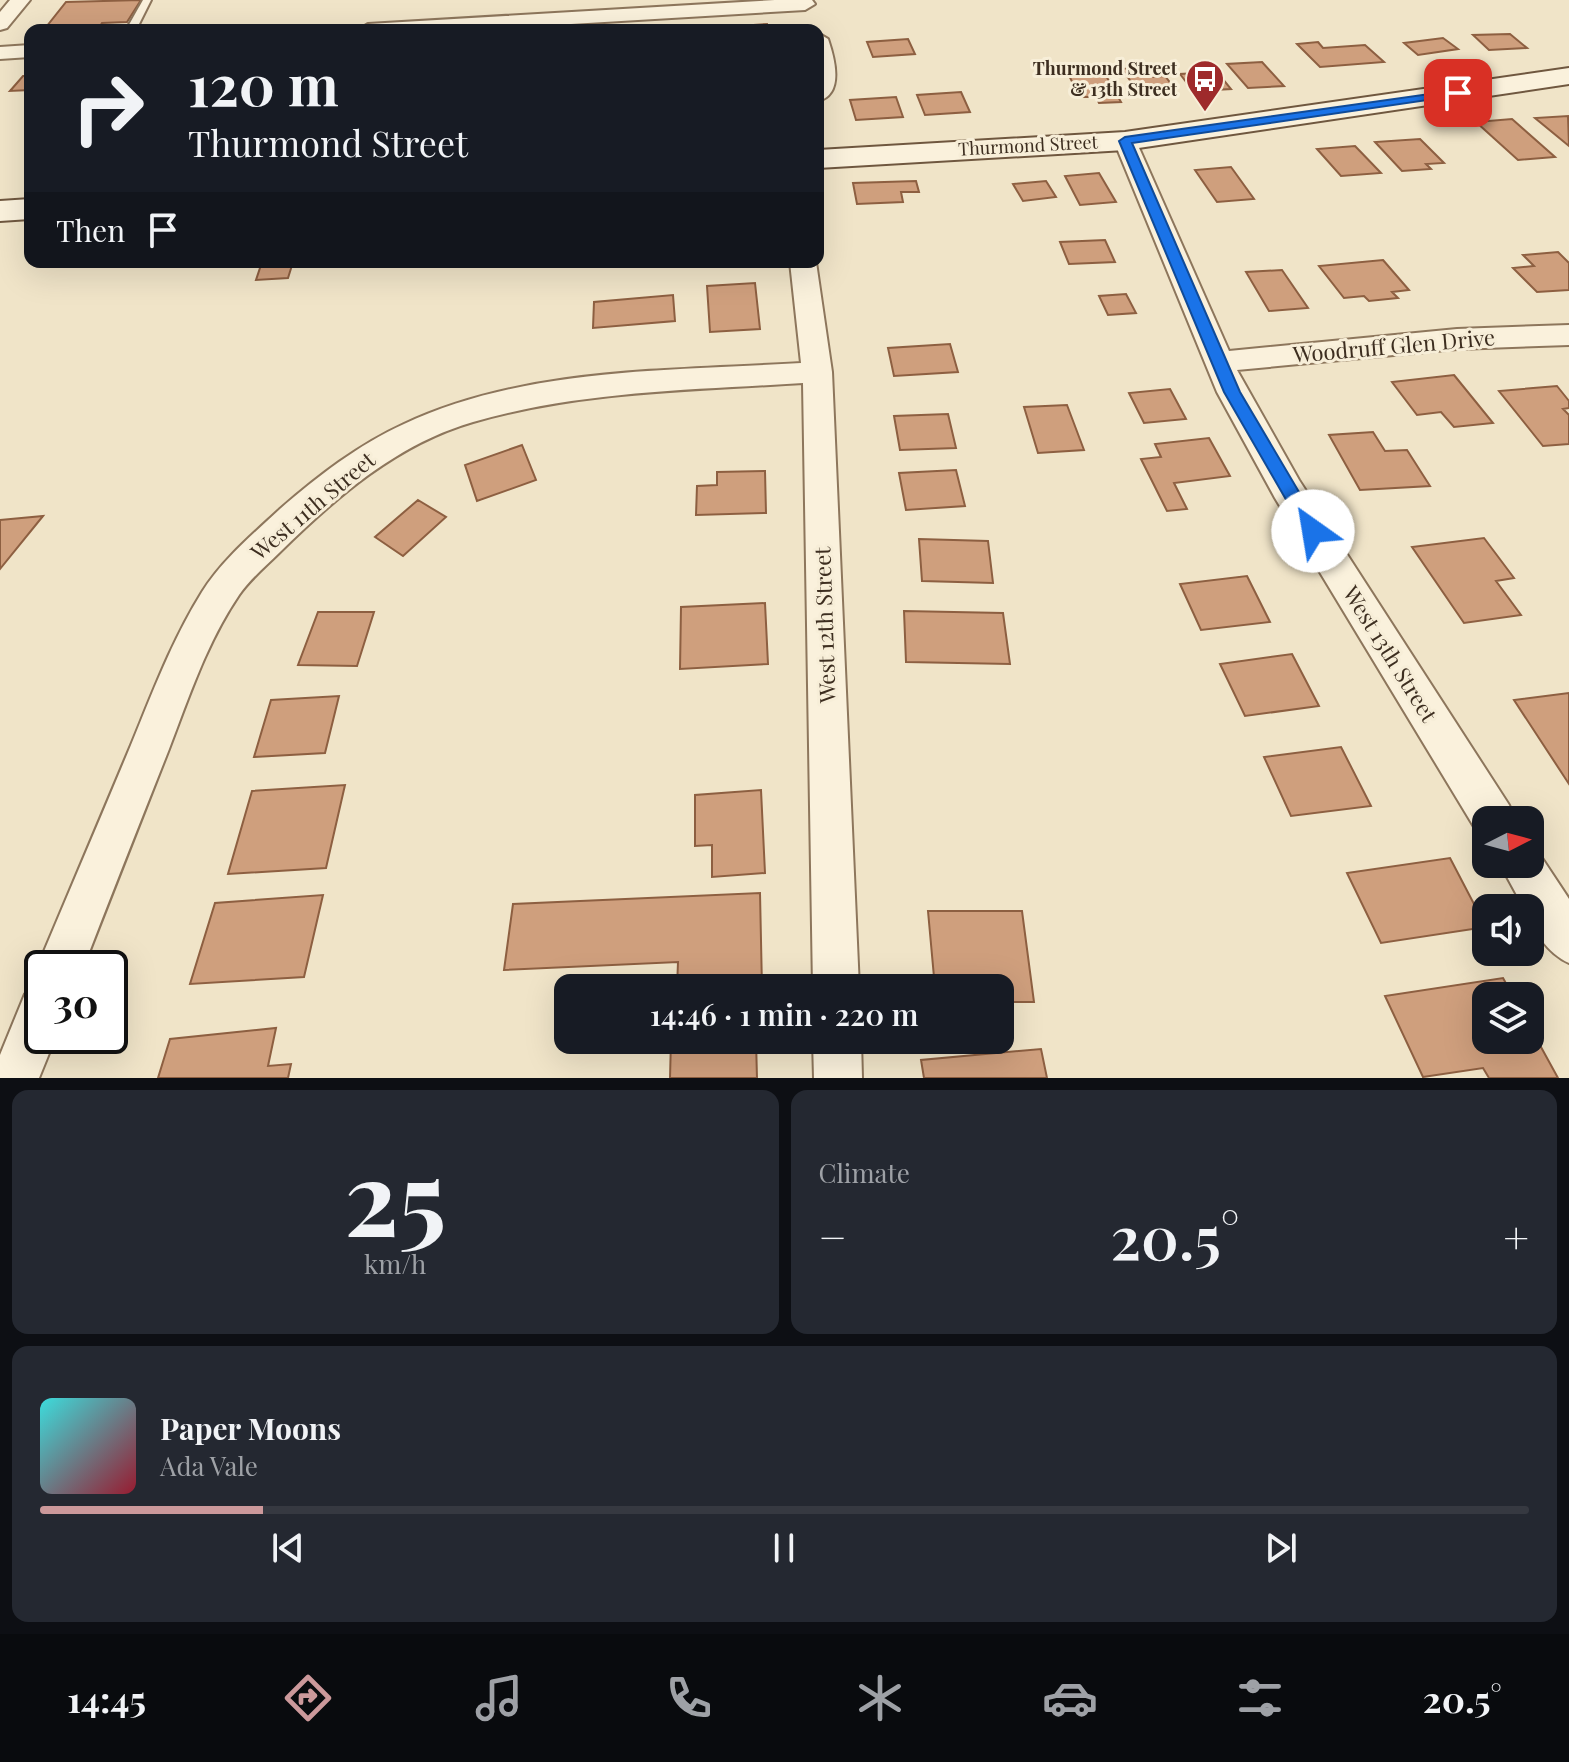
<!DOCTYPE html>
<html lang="en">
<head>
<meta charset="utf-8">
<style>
  :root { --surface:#171b24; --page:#242831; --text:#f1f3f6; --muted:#9ea1a6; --line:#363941; --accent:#cc999b }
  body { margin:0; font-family:"Playfair Display",serif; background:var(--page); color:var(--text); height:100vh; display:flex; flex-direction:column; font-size:30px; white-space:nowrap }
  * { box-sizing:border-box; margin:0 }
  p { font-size:26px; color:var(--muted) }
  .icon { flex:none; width:44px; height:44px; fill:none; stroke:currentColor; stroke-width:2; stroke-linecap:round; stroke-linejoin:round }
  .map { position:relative; height:1078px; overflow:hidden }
  .drawer { display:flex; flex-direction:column; gap:12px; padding:12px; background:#0d0f14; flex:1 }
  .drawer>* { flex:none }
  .banner { position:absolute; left:24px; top:24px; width:800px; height:244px; border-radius:16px; box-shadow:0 8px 32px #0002; background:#171b24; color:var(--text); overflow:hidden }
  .needle { width:52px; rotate:84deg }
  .buttons { position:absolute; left:1472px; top:806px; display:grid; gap:16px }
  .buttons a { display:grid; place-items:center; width:72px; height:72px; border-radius:16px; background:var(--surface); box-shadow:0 8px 32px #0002; font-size:40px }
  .speed { position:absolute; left:24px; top:950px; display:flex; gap:16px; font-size:40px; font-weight:700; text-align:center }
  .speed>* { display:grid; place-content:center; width:104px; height:104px; border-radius:50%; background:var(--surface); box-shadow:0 8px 32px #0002; line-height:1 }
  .speed .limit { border:4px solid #111; border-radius:12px; background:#fff; color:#111 }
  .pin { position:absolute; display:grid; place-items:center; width:68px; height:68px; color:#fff; margin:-34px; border-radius:16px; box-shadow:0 4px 12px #0006 }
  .me { position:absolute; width:88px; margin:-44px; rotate:328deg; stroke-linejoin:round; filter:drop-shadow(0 0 6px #0008) }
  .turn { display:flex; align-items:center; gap:28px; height:168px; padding:0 32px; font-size:36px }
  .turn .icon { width:104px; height:104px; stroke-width:2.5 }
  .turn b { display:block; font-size:56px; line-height:68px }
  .then { display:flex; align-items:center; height:76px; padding:0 32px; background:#0003; gap:16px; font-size:30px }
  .big { font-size:60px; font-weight:600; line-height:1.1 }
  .drawer .widget { flex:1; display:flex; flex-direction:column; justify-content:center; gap:12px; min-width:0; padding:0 28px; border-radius:16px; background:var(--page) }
  .drawer .dial { align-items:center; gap:0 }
  .dial b { font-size:104px; line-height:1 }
  .song { display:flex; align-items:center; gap:24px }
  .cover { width:96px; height:96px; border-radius:12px; background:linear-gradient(135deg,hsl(180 70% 55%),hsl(350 70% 35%)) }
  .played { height:8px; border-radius:4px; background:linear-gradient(90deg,var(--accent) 15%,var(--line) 15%) }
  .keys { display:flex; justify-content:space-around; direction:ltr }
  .heat { display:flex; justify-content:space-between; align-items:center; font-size:44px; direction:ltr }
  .drawer .tiles { flex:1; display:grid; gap:12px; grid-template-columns:1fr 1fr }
  .widget:last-child { grid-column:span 2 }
  .trip { position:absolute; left:554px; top:974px; width:460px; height:80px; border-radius:16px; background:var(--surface); box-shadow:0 8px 32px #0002; font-weight:600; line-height:80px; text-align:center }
  .dock { display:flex; height:128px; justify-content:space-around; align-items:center; background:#090b0e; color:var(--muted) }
  .dock .icon { width:56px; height:56px }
  .dock .on { color:var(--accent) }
  .dock b { font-size:36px; color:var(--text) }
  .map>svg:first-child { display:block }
</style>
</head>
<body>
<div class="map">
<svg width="1569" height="1078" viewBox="0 0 1569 1078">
  <rect width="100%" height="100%" fill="#f0e4c8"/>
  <!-- building -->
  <path fill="#cf9f7d" stroke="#8d5f41" stroke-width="2" d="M141 0 127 22 102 23 99 28 70 29 74 25 47 26 66 2Z
    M767 24 768 30H725V27Z
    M1510 34 1527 48 1489 50 1473 35Z
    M1443 38 1458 49 1418 55 1404 43Z
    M908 39 915 54 873 57 867 42Z
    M1318 42 1323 48 1365 45 1384 62 1320 67 1297 44Z
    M1262 62 1284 86 1248 88 1227 64Z
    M1101 67 1121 102 1099 103 1096 97H1080L1065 68Z
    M1213 67 1231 89 1193 91 1180 74 1201 73 1197 68Z
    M1147 68 1153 77 1165 76 1178 93 1141 96 1122 69Z
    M23 76H30V90L10 91Z
    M961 92 970 112 925 115 917 95Z
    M896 97 903 117 856 120 850 100Z
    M1568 116 1569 146 1535 118Z
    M1512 119 1555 157 1518 160 1476 122Z
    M1420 139 1444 163 1426 164 1431 169 1402 171 1375 142Z
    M1355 146 1381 173 1341 176 1317 149Z
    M1231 167 1254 199 1217 202 1195 170Z
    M1099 173 1116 202 1080 205 1065 176Z
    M916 181 919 192H901L903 202 857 204 853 183Z
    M1046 181 1056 197 1023 201 1013 184Z
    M1105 240 1115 262 1069 264 1060 242Z
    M1558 252 1569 263V290L1537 292 1513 268 1534 266 1523 255Z
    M1383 260 1409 290 1392 292 1398 298 1369 301 1364 296 1344 298 1319 266Z
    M262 262H293L288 278 256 280Z
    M1282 270 1308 308 1269 311 1246 272Z
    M755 283 760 329 710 332 707 286Z
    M1126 294 1136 313 1108 315 1099 296Z
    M673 295 675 321 593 328 594 302Z
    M950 344 958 372 894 376 888 348Z
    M1454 375 1493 423 1454 427 1441 412 1417 415 1392 382Z
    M1557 386 1569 401V408L1563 409 1569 415V444L1543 446 1499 391Z
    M1170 389 1186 419 1144 423 1129 393Z
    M1067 405 1084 450 1038 453 1024 407Z
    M948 414 956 448 900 450 894 416Z
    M1373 432 1385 451 1407 450 1430 486 1360 490 1329 435Z
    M1209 438 1230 476 1174 483 1187 509 1167 511 1141 459 1161 457 1155 444Z
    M522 445 536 480 477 501 465 465Z
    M956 470 965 506 906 510 899 473Z
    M765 471 766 513 696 515 697 486 717 485V472Z
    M418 500 446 517 403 556 375 537Z
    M43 516 0 569V520Z
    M1484 538 1514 578 1496 581 1521 615 1464 623 1412 547Z
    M919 539 988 541 993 583 922 581Z
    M1247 576 1270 622 1201 630 1180 584Z
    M765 603 768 664 680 669 681 607Z
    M904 611 1003 613 1010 664 906 662Z
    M318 612H374L357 666 298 665Z
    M1292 654 1319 706 1245 716 1220 664Z
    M1569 693V784L1514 700Z
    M339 696 325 753 254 757 271 700Z
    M1341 747 1371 806 1291 816 1264 757Z
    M345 785 326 868 228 874 252 791Z
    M761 790 765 873 712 877V845L695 846V795Z
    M1450 858 1486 927 1381 943 1347 873Z
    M760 893 762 988H677L678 962 504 970 513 904Z
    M323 895 304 977 190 984 215 903Z
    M928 911H1022L1034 1002H1000V988H935Z
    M1503 978 1513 996H1486V1040H1530V1027L1558 1078H1489L1483 1068 1423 1077 1385 996Z
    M276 1028 268 1066 291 1064 288 1078H158L170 1039Z
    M671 1040H756L757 1078H670Z
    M1041 1049 1047 1078H924L921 1060Z"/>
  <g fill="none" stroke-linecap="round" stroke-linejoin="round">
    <!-- lane casing -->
    <g stroke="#8d765c" stroke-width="4">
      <path id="lane" d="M143 0H151L136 30H126Z"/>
    </g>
    <!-- street casing -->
    <g stroke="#8d765c" stroke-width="4">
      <path id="street" d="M10 0H30L7 28 0 30V12Z
        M775 0H812L815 4 805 10 468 30H358L368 24Z
        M818 33 828 39C834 57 845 94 818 101Z
        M30 45V57L0 59V47Z
        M1125 134 1133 136 1136 141 1229 351 1457 329 1569 325V345L1457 349 1237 370 1299 480 1509 805 1515 820H1486V838L1479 835 1275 498 1217 392 1114 141 1117 136Z
        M790 262H816L832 372 859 988H813L803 383C693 390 580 391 473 422 397 444 336 497 280 552 266 566 250 579 239 595 207 642 189 697 169 749 140 822 111 895 83 968H42V980L37 968C68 894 100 820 131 745 152 694 172 640 202 592 222 560 252 535 280 509 318 476 358 445 404 424 525 367 671 371 801 363Z
        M1530 846 1536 849 1569 899V963C1549 954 1530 930 1530 908H1524L1500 864H1530Z
        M42 987V1036H56L39 1078H0V1055L25 994Z
        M813 1040H861L862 1078H814Z"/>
    </g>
    <!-- secondary casing -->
    <g stroke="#6f573f" stroke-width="4">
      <path id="secondary" d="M1569 68V84L1125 150 818 168V150L1125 132Z
        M30 199V219L0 221V201Z"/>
    </g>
    <!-- lane -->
    <use href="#lane" fill="#faf1dc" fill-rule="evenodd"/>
    <!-- street -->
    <use href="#street" fill="#faf1dc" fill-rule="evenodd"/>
    <!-- secondary -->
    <use href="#secondary" fill="#faf1dc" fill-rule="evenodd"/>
  </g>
  <!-- route -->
  <path fill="#1a73e8" stroke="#114b97" stroke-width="2" d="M1458 90 1462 91V95L1132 143 1240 392 1322 531 1313 539 1307 536 1224 392 1119 141 1125 137Z"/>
  <!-- icons -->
  <defs>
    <g id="bus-pin" transform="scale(2)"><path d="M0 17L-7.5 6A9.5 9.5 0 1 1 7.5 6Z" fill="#9e2a2b" stroke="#f7eed8"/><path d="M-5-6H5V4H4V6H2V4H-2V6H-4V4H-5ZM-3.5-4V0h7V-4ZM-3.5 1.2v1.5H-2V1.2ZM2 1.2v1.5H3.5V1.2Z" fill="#fff"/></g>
  </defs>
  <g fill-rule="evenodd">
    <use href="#bus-pin" x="1205" y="79"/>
  </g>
  <g text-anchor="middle" stroke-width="6" stroke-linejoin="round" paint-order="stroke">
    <!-- far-poi labels -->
    <g font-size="18" font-weight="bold" fill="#3d2e20" stroke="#f7eed8" text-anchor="end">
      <text x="1177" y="75">Thurmond Street<tspan x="1177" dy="21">&amp; 13th Street</tspan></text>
    </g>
    <!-- far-street labels -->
    <g font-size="18" fill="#3d2e20" stroke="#f7eed8">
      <text transform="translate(1028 146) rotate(-3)" y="6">Thurmond Street</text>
    </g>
    <!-- street labels -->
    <g font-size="22" fill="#3d2e20" stroke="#f7eed8">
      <text transform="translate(1394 346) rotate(-5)" y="8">Woodruff Glen Drive</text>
      <text transform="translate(313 506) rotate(-40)" y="8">West 11th Street</text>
      <text transform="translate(825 625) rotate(-92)" y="8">West 12th Street</text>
      <text transform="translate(1390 654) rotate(58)" y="8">West 13th Street</text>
    </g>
  </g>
</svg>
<div class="buttons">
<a><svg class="needle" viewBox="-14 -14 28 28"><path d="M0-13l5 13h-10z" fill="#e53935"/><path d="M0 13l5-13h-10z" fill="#9ea1a6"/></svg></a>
<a><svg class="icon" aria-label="sound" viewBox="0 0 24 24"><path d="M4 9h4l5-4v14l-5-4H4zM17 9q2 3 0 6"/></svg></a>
<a><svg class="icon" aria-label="layers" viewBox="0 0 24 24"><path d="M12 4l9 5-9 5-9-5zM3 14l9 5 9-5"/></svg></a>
</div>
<div class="speed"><div class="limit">30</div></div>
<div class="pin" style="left:1458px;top:93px;background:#d93025"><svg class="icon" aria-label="arrive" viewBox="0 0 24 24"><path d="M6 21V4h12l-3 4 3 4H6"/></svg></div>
<svg class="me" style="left:1313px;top:531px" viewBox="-20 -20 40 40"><circle r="19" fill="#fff"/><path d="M0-13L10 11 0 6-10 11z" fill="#1a73e8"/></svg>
<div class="trip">14:46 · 1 min · 220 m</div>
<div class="banner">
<div class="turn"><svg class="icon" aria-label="right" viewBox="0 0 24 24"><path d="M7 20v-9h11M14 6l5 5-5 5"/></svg><div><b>120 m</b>Thurmond Street</div></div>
<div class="then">Then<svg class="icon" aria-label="arrive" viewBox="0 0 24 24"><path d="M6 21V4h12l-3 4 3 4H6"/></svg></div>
</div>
</div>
<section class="drawer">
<div class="tiles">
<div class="widget dial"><b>25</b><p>km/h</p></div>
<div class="widget"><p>Climate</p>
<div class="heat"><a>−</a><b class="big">20.5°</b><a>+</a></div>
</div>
<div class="widget">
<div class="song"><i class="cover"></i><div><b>Paper Moons</b><p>Ada Vale</p></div></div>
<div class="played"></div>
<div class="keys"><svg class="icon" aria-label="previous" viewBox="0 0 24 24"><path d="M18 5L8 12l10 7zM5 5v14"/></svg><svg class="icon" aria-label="pause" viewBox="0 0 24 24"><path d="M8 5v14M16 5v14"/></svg><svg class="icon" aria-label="next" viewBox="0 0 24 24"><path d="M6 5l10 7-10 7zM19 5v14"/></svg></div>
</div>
</div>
</section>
<nav class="dock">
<b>14:45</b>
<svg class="icon on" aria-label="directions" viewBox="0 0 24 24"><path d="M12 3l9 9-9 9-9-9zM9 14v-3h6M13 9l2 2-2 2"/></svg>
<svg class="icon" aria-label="music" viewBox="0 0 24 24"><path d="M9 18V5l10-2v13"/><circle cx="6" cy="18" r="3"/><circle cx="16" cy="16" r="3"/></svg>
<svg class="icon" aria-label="phone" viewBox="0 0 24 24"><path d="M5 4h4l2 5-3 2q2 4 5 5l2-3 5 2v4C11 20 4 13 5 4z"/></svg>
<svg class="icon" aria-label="climate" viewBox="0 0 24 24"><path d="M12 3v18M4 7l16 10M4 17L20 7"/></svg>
<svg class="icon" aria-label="car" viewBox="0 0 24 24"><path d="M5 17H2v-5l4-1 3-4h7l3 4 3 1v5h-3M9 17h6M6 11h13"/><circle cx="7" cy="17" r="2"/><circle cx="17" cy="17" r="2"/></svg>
<svg class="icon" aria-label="filters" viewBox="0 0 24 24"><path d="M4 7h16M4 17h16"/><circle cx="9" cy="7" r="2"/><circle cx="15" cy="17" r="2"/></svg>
<b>20.5°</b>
</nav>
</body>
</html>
